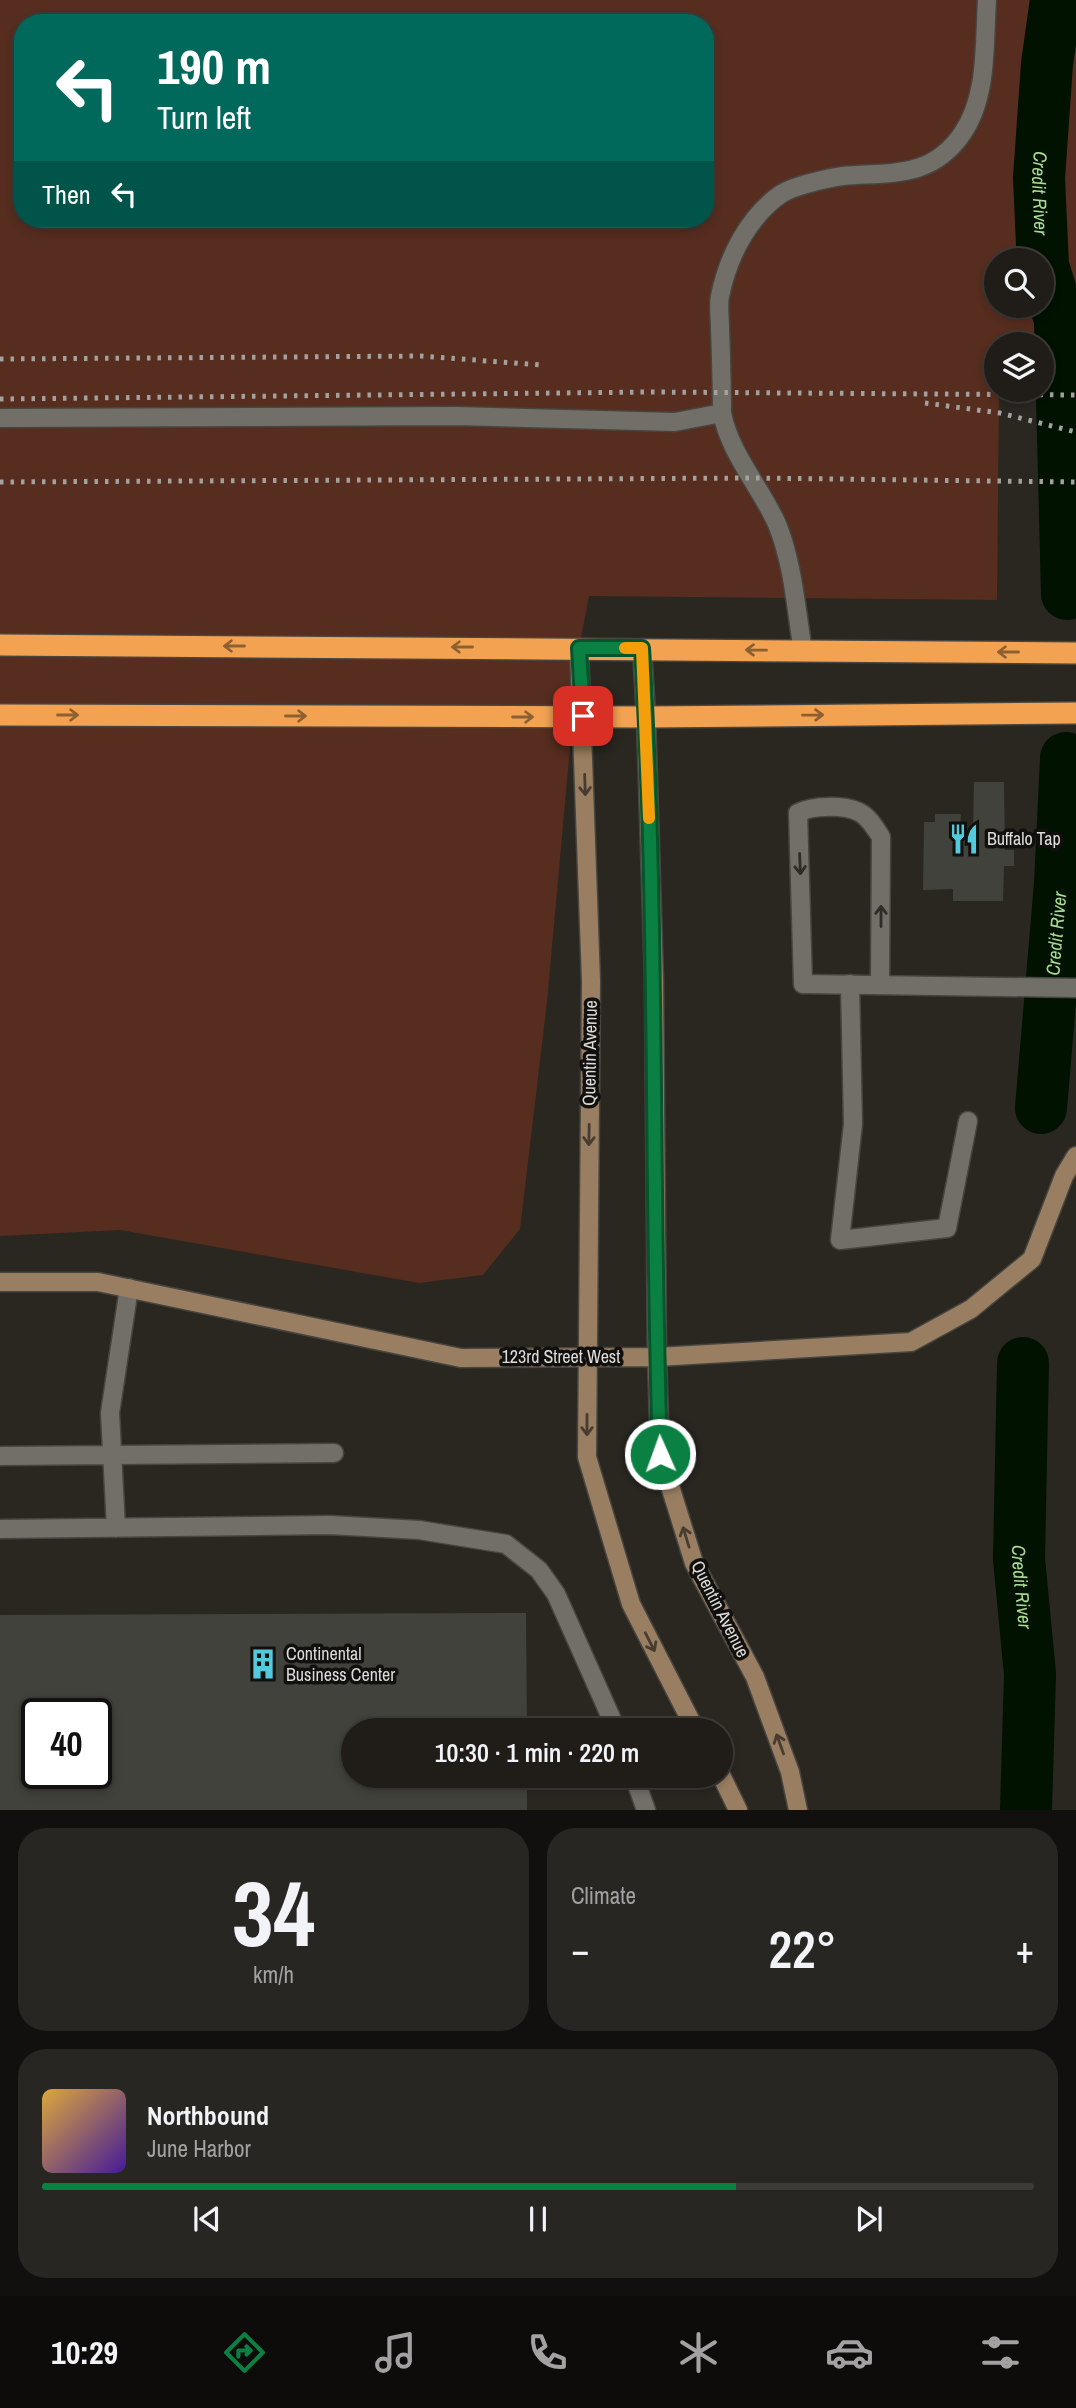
<!DOCTYPE html>
<html lang="en">
<head>
<meta charset="utf-8">
<style>
  :root { --surface:#201d19; --page:#282622; --text:#f1f3f6; --muted:#a2a2a2; --line:#3d3b38; --accent:#0b8043 }
  body { margin:0; font-family:"Archivo Narrow",sans-serif; background:var(--page); color:var(--text); height:100vh; display:flex; flex-direction:column; font-size:26px; white-space:nowrap }
  * { box-sizing:border-box; margin:0 }
  p { font-size:23px; color:var(--muted) }
  .icon { flex:none; width:38px; height:38px; fill:none; stroke:currentColor; stroke-width:2; stroke-linecap:round; stroke-linejoin:round }
  .map { position:relative; height:1810px; overflow:hidden }
  .details { display:flex; flex-direction:column; gap:18px; padding:18px; background:#12100e; flex:1 }
  .details>* { flex:none }
  .banner { position:absolute; left:14px; top:14px; width:700px; height:214px; border-radius:28px; box-shadow:0 4px 10px #0003,0 0 0 2px var(--line); background:#00695c; color:#fff; overflow:hidden }
  .buttons { position:absolute; left:984px; top:248px; display:grid; gap:14px }
  .buttons a { display:grid; place-items:center; width:70px; height:70px; border-radius:50%; background:var(--surface); box-shadow:0 4px 10px #0003,0 0 0 2px var(--line); font-size:35px }
  .speed { position:absolute; left:21px; top:1698px; display:flex; gap:14px; font-size:35px; font-weight:700; text-align:center }
  .speed>* { display:grid; place-content:center; width:91px; height:91px; border-radius:50%; background:var(--surface); box-shadow:0 4px 10px #0003,0 0 0 2px var(--line); line-height:1 }
  .speed .limit { border:4px solid #111; border-radius:10px; background:#fff; color:#111 }
  .pin { position:absolute; display:grid; place-items:center; width:60px; height:60px; color:#fff; margin:-30px; border-radius:14px; box-shadow:0 4px 10px #0006 }
  .me { position:absolute; width:77px; margin:-38px; rotate:358deg; stroke-linejoin:round; filter:drop-shadow(0 0 5px #0008) }
  .turn { display:flex; align-items:center; gap:24px; height:147px; padding:0 28px; font-size:32px }
  .turn .icon { width:91px; height:91px; stroke-width:2.5 }
  .turn b { display:block; font-size:49px; line-height:60px }
  .then { display:flex; align-items:center; height:66px; padding:0 28px; background:#0003; gap:14px; font-size:26px }
  .big { font-size:52px; font-weight:600; line-height:1.1 }
  .details .card { flex:1; display:flex; flex-direction:column; justify-content:center; gap:10px; min-width:0; padding:0 24px; border-radius:28px; background:var(--page) }
  .details .dial { align-items:center; gap:0 }
  .dial b { font-size:91px; line-height:1 }
  .song { display:flex; align-items:center; gap:21px }
  .cover { width:84px; height:84px; border-radius:10px; background:linear-gradient(135deg,hsl(40 70% 55%),hsl(260 70% 35%)) }
  .played { height:7px; border-radius:4px; background:linear-gradient(90deg,var(--accent) 70%,var(--line) 70%) }
  .keys { display:flex; justify-content:space-around; direction:ltr }
  .heat { display:flex; justify-content:space-between; align-items:center; font-size:38px; direction:ltr }
  .details .tiles { flex:1; display:grid; gap:18px; grid-template-columns:1fr 1fr }
  .card:last-child { grid-column:span 2 }
  .trip { position:absolute; left:341px; top:1718px; width:392px; height:70px; border-radius:35px; background:var(--surface); box-shadow:0 4px 10px #0003,0 0 0 2px var(--line); font-weight:600; line-height:70px; text-align:center }
  .dock { display:flex; height:112px; justify-content:space-around; align-items:center; background:#0d0c0a; color:var(--muted) }
  .dock .icon { width:49px; height:49px }
  .dock .on { color:var(--accent) }
  .dock b { font-size:32px; color:var(--text) }
  .map>svg:first-child { display:block }
</style>
</head>
<body>
<div class="map">
<svg width="1076" height="1810" viewBox="0 0 1076 1810">
  <rect width="100%" height="100%" fill="#2a2721"/>
  <!-- green -->
  <path fill="#562d1f" fill-rule="evenodd" d="M0 0H1076V351L1041 359V345L1000 343 996 345V390H999L997 600 589 596 579 648 547 1002 520 1229 483 1275 419 1283 120 1230 0 1236ZM23 23H705V219H23ZM996 261H1041V306H996Z"/>
  <g fill="none" stroke-linecap="round" stroke-linejoin="round">
    <!-- river -->
    <g stroke="#011200" stroke-width="52">
      <path id="s1" d="M1056 0 1047 64 1039 178 1043 266 1060 320 1067 594"/>
      <path id="s2" d="M1041 1108 1060 884 1066 758"/>
      <path id="s3" d="M1023 1363 1019 1559 1030 1674 1026 1810"/>
    </g>
  </g>
  <!-- building -->
  <path fill="#41423b" fill-rule="evenodd" d="M974 782H1004L1005 850H1014V866H1004L1003 901H953V889L923 890 924 822H935V814H961L960 829H973Z
    M526 1613 527 1731H354V1776H527V1810H0V1615ZM37 1713H96V1773H37Z"/>
  <g fill="none" stroke-linecap="round" stroke-linejoin="round">
    <!-- lane casing -->
    <g stroke="#474540" stroke-width="21">
      <path id="lane" d="M0 418 456 416 675 422 722 413
        M803 651C796 609 793 563 777 524 760 486 730 454 722 413 722 385 721 357 720 328 720 318 718 306 720 296 728 257 748 217 781 194 793 186 828 178 843 176 890 172 931 179 962 134 988 97 984 44 987 0
        M803 984 798 813C813 805 844 805 859 812 869 817 875 828 881 837L880 984
        M850 984 853 1124 840 1240 947 1228 968 1121
        M0 1456 334 1453
        M116 1528 110 1413 129 1288
        M0 1529 330 1525 419 1530 506 1544 539 1570 556 1594 617 1731
        M634 1776 646 1810"/>
    </g>
    <!-- street casing -->
    <g stroke="#474540" stroke-width="21">
      <path id="street" d="M803 984 1076 988"/>
    </g>
    <!-- secondary casing -->
    <g stroke="#474540" stroke-width="21">
      <path id="secondary" d="M579 648 591 981 587 1457 631 1604 696 1731
        M642 648 646 717 654 980 657 1357 660 1454 694 1563 755 1677 790 1772 798 1810
        M0 1282H98L461 1358 657 1357 911 1342 971 1309 1032 1259 1064 1176 1076 1156
        M721 1775 738 1810"/>
    </g>
    <!-- highway casing -->
    <g stroke="#474540" stroke-width="24">
      <path id="highway" d="M0 645 1076 653
        M0 715 646 717 1076 713"/>
    </g>
    <!-- lane -->
    <use href="#lane" stroke="#726f68" stroke-width="18"/>
    <!-- street -->
    <use href="#street" stroke="#726f68" stroke-width="18"/>
    <!-- secondary -->
    <use href="#secondary" stroke="#997e61" stroke-width="18"/>
    <!-- highway -->
    <use href="#highway" stroke="#f3a251" stroke-width="21"/>
    <!-- rail -->
    <path stroke="#a3a19d" stroke-width="5" stroke-dasharray="3.5 7" stroke-linecap="butt" d="M0 359 421 356 541 365
      M0 399 651 392 1076 395
      M925 403 1000 413 1076 432
      M0 482 753 478 1076 482"/>
  </g>
  <!-- one-way arrows -->
  <defs><path id="oneway-shaft" d="M-6 0H5M1.5-3L5.5 0L1.5 3" fill="none" stroke-width="1.6" stroke-linecap="round" stroke-linejoin="round" transform="scale(1.75)"/></defs>
  <g stroke="#8d6033">
    <use href="#oneway-shaft" transform="translate(234 646) rotate(-180)"/>
    <use href="#oneway-shaft" transform="translate(462 647) rotate(-180)"/>
    <use href="#oneway-shaft" transform="translate(756 650) rotate(-179)"/>
    <use href="#oneway-shaft" transform="translate(1008 652) rotate(-180)"/>
    <use href="#oneway-shaft" transform="translate(68 715)"/>
    <use href="#oneway-shaft" transform="translate(813 715) rotate(-1)"/>
    <use href="#oneway-shaft" transform="translate(296 716)"/>
    <use href="#oneway-shaft" transform="translate(523 717)"/>
  </g>
  <g stroke="#473c2f">
    <use href="#oneway-shaft" transform="translate(585 785) rotate(88)"/>
    <use href="#oneway-shaft" transform="translate(589 1135) rotate(91)"/>
    <use href="#oneway-shaft" transform="translate(587 1425) rotate(90)"/>
    <use href="#oneway-shaft" transform="translate(686 1537) rotate(-107)"/>
    <use href="#oneway-shaft" transform="translate(650 1642) rotate(63)"/>
    <use href="#oneway-shaft" transform="translate(780 1744) rotate(-110)"/>
  </g>
  <g stroke="#2e2c29">
    <use href="#oneway-shaft" transform="translate(800 864) rotate(88)"/>
    <use href="#oneway-shaft" transform="translate(881 916) rotate(-90)"/>
  </g>
  <g fill="none" stroke-linecap="round" stroke-linejoin="round">
    <!-- route casing -->
    <g stroke="#07532c" stroke-width="18">
      <path id="route" d="M583 716 579 648H642C658 917 651 1185 660 1454"/>
    </g>
    <!-- route -->
    <use href="#route" stroke="#0b8043" stroke-width="12"/>
    <!-- slow -->
    <path stroke="#f59e0b" stroke-width="12" d="M625 648H642L649 818"/>
  </g>
  <!-- icons -->
  <defs>
    <g id="restaurant-bare" transform="scale(2.415)"><path d="M-5-6h1v4h1v-4h1v4h1v-4h1v5L-1.5 .5V6h-2V.5L-5-1ZM5-6V6H3V1.5H1.5Q1.5-4 5-6Z" fill="#53cadc" stroke="#11100e" stroke-width="2.5" paint-order="stroke"/></g>
    <g id="building-bare" transform="scale(2.415)"><path d="M-4-6H4V6H1V3H-1V6H-4ZM-2.5-4.3h1.7v1.8h-1.7ZM.8-4.3h1.7v1.8H.8ZM-2.5-1h1.7V.8h-1.7ZM.8-1h1.7V.8H.8Z" fill="#53cadc" stroke="#11100e" stroke-width="2.5" paint-order="stroke"/></g>
  </defs>
  <g fill-rule="evenodd">
    <use href="#restaurant-bare" x="964" y="839"/>
    <use href="#building-bare" x="263" y="1664"/>
  </g>
  <g text-anchor="middle" stroke-width="7" stroke-linejoin="round" paint-order="stroke">
    <!-- poi labels -->
    <g font-size="18" fill="#dddcd8" stroke="#11100e" text-anchor="start">
      <text x="987" y="845">Buffalo Tap</text>
      <text x="286" y="1660">Continental<tspan x="286" dy="21">Business Center</tspan></text>
    </g>
    <!-- street labels -->
    <g font-size="18" fill="#dddcd8" stroke="#11100e">
      <text transform="translate(590 1053) rotate(-89)" y="6">Quentin Avenue</text>
      <text x="561" y="1363">123rd Street West</text>
      <text transform="translate(720 1609) rotate(63)" y="6">Quentin Avenue</text>
    </g>
    <!-- water labels -->
    <g font-size="19" font-style="italic" fill="#abdc94" stroke="#11100e">
      <text dy="7" stroke="none"><textPath href="#s1" startOffset="194">Credit River</textPath></text>
      <text dy="7" stroke="none"><textPath href="#s2" startOffset="175">Credit River</textPath></text>
      <text dy="7" stroke="none"><textPath href="#s3" startOffset="224">Credit River</textPath></text>
    </g>
  </g>
</svg>
<div class="buttons">
<a><svg class="icon" aria-label="search" viewBox="0 0 24 24"><circle cx="10" cy="10" r="6"/><path d="M15 15l6 6"/></svg></a>
<a><svg class="icon" aria-label="layers" viewBox="0 0 24 24"><path d="M12 4l9 5-9 5-9-5zM3 14l9 5 9-5"/></svg></a>
</div>
<div class="speed"><div class="limit">40</div></div>
<div class="pin" style="left:583px;top:716px;background:#d93025"><svg class="icon" aria-label="arrive" viewBox="0 0 24 24"><path d="M6 21V4h12l-3 4 3 4H6"/></svg></div>
<svg class="me" style="left:660px;top:1454px" viewBox="-20 -20 40 40"><circle r="17" fill="#0b8043" stroke="#fff" stroke-width="3"/><path d="M0-11L8 9 0 5-8 9z" fill="#fff"/></svg>
<div class="trip">10:30 · 1 min · 220 m</div>
<div class="banner">
<div class="turn"><svg class="icon" aria-label="left" viewBox="0 0 24 24"><path d="M17 20v-9H6M10 6l-5 5 5 5"/></svg><div><b>190 m</b>Turn left</div></div>
<div class="then">Then<svg class="icon" aria-label="left" viewBox="0 0 24 24"><path d="M17 20v-9H6M10 6l-5 5 5 5"/></svg></div>
</div>
</div>
<section class="details">
<div class="tiles">
<div class="card dial"><b>34</b><p>km/h</p></div>
<div class="card"><p>Climate</p>
<div class="heat"><a>−</a><b class="big">22°</b><a>+</a></div>
</div>
<div class="card">
<div class="song"><i class="cover"></i><div><b>Northbound</b><p>June Harbor</p></div></div>
<div class="played"></div>
<div class="keys"><svg class="icon" aria-label="previous" viewBox="0 0 24 24"><path d="M18 5L8 12l10 7zM5 5v14"/></svg><svg class="icon" aria-label="pause" viewBox="0 0 24 24"><path d="M8 5v14M16 5v14"/></svg><svg class="icon" aria-label="next" viewBox="0 0 24 24"><path d="M6 5l10 7-10 7zM19 5v14"/></svg></div>
</div>
</div>
</section>
<nav class="dock">
<b>10:29</b>
<svg class="icon on" aria-label="directions" viewBox="0 0 24 24"><path d="M12 3l9 9-9 9-9-9zM9 14v-3h6M13 9l2 2-2 2"/></svg>
<svg class="icon" aria-label="music" viewBox="0 0 24 24"><path d="M9 18V5l10-2v13"/><circle cx="6" cy="18" r="3"/><circle cx="16" cy="16" r="3"/></svg>
<svg class="icon" aria-label="phone" viewBox="0 0 24 24"><path d="M5 4h4l2 5-3 2q2 4 5 5l2-3 5 2v4C11 20 4 13 5 4z"/></svg>
<svg class="icon" aria-label="climate" viewBox="0 0 24 24"><path d="M12 3v18M4 7l16 10M4 17L20 7"/></svg>
<svg class="icon" aria-label="car" viewBox="0 0 24 24"><path d="M5 17H2v-5l4-1 3-4h7l3 4 3 1v5h-3M9 17h6M6 11h13"/><circle cx="7" cy="17" r="2"/><circle cx="17" cy="17" r="2"/></svg>
<svg class="icon" aria-label="filters" viewBox="0 0 24 24"><path d="M4 7h16M4 17h16"/><circle cx="9" cy="7" r="2"/><circle cx="15" cy="17" r="2"/></svg>
</nav>
</body>
</html>
